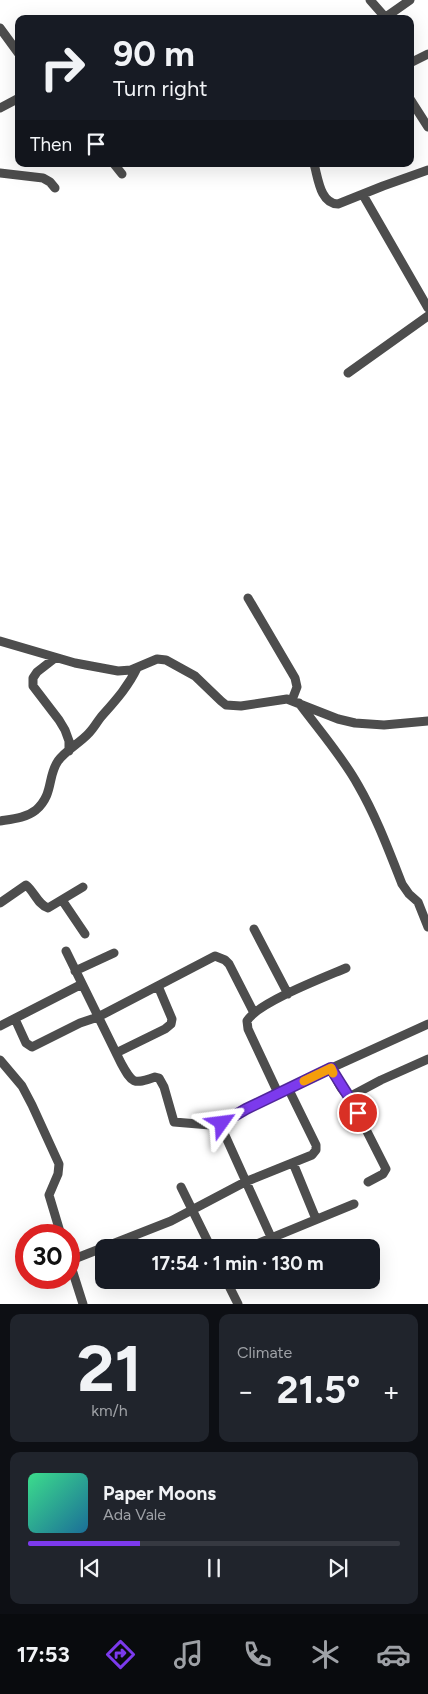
<!DOCTYPE html>
<html lang="en">
<head>
<meta charset="utf-8">
<style>
  :root { --surface:#171b24; --page:#20242c; --text:#f1f3f6; --muted:#9ea1a6; --line:#363941; --accent:#7c3aed }
  body { margin:0; font-family:Figtree,sans-serif; background:var(--page); color:var(--text); height:100vh; display:flex; flex-direction:column; font-size:19px; white-space:nowrap }
  * { box-sizing:border-box; margin:0 }
  p { font-size:16px; color:var(--muted) }
  .icon { flex:none; width:28px; height:28px; fill:none; stroke:currentColor; stroke-width:2; stroke-linecap:round; stroke-linejoin:round }
  .map { position:relative; height:1304px; overflow:hidden }
  .sheet { display:flex; flex-direction:column; gap:10px; padding:10px; background:#0d0f14; flex:1 }
  .sheet>* { flex:none }
  .banner { position:absolute; left:15px; top:15px; width:399px; height:152px; border-radius:10px; box-shadow:0 5px 20px #0002; background:#171b24; color:var(--text); overflow:hidden }
  .speed { position:absolute; left:15px; top:1224px; display:flex; gap:10px; font-size:25px; font-weight:700; text-align:center }
  .speed>* { display:grid; place-content:center; width:65px; height:65px; border-radius:50%; background:var(--surface); box-shadow:0 5px 20px #0002; line-height:1 }
  .speed .limit { border:8px solid #d22; background:#fff; color:#111 }
  .pin { position:absolute; display:grid; place-items:center; width:42px; height:42px; color:#fff; margin:-21px; border:2px solid #fff; border-radius:50%; box-shadow:0 1px 5px #0007 }
  .me { position:absolute; width:55px; margin:-28px; rotate:59deg; stroke-linejoin:round; filter:drop-shadow(0 0 4px #0008) }
  .turn { display:flex; align-items:center; gap:18px; height:105px; padding:0 15px; font-size:22px }
  .turn .icon { width:65px; height:65px; stroke-width:2.5 }
  .turn b { display:block; font-size:35px; line-height:42px }
  .then { display:flex; align-items:center; height:48px; padding:0 15px; background:#0003; gap:10px; font-size:19px }
  .big { font-size:38px; font-weight:700; line-height:1.1 }
  .sheet .tile { flex:1; display:flex; flex-direction:column; justify-content:center; gap:8px; min-width:0; padding:0 18px; border-radius:10px; background:var(--page) }
  .sheet .dial { align-items:center; gap:0 }
  .dial b { font-size:65px; line-height:1 }
  .song { display:flex; align-items:center; gap:15px }
  .cover { width:60px; height:60px; border-radius:8px; background:linear-gradient(135deg,hsl(150 70% 55%),hsl(200 70% 35%)) }
  .played { height:5px; border-radius:2px; background:linear-gradient(90deg,var(--accent) 30%,var(--line) 30%) }
  .keys { display:flex; justify-content:space-around; direction:ltr }
  .heat { display:flex; justify-content:space-between; align-items:center; font-size:28px; direction:ltr }
  .sheet .tiles { flex:1; display:grid; gap:10px; grid-template-columns:1fr 1fr }
  .tile:last-child { grid-column:span 2 }
  .trip { position:absolute; left:95px; top:1239px; width:285px; height:50px; border-radius:10px; background:var(--surface); box-shadow:0 5px 20px #0002; font-weight:700; line-height:50px; text-align:center }
  .tab-bar { display:flex; height:80px; justify-content:space-around; align-items:center; background:#090b0e; color:var(--muted) }
  .tab-bar .icon { width:35px; height:35px }
  .tab-bar .selected { color:var(--accent) }
  .tab-bar b { font-size:22px; color:var(--text) }
  .map>svg:first-child { display:block }
</style>
</head>
<body>
<div class="map">
<svg width="428" height="1304" viewBox="0 0 428 1304">
  <rect width="100%" height="100%" fill="#fff"/>
  <g fill="none" stroke-linecap="round" stroke-linejoin="round">
    <!-- minor -->
    <path stroke="#4d4d4d" stroke-width="9" d="M370 0 385 17
      M383 19 410 0
      M0 28 19 54
      M410 63 428 54
      M410 99 428 127
      M0 108 19 98
      M114 164 122 174
      M314 164C318 177 320 204 338 204L383 186 428 170
      M0 173 43 178 50 182 55 188
      M363 195 428 308
      M348 373 428 316
      M248 598 295 678 297 687 292 700
      M0 641 75 663 118 671 131 670 157 659 166 660 195 676 221 701 226 705 241 706 287 699 338 719 355 723 384 725 428 721
      M55 658 37 672 33 678V686L59 720 65 730 69 741V751
      M299 703C319 730 342 756 358 785 376 816 389 851 402 884L409 894 418 902 428 927
      M0 821C13 819 26 818 36 810 54 794 47 777 58 761 66 750 80 743 89 733 94 728 97 722 101 717 115 701 128 687 137 668
      M62 900 85 934
      M0 903 26 885C34 891 38 905 48 908L83 887
      M254 929 288 994
      M66 951 121 1063C132 1083 133 1085 155 1077L159 1078 164 1087 174 1122 222 1126
      M75 971 114 953
      M15 1019 26 1043 32 1047 80 1023 98 1017 215 956 225 960 229 964 254 1013
      M0 1026 82 984
      M116 1053 165 1029 171 1024 172 1019 158 986
      M0 1060 22 1086 32 1105 59 1164 58 1174 49 1195 61 1235
      M331 1068C336 1077 341 1094 351 1096L381 1080 428 1059
      M278 1093 248 1029 247 1021C257 1003 325 977 346 968
      M349 1096 386 1169 383 1174 368 1182
      M293 1163 316 1219
      M181 1187 211 1248
      M271 1237 224 1133 222 1123 246 1109 305 1080 428 1024
      M247 1248 354 1204
      M69 1260 83 1304
      M69 1261 171 1221 245 1182 312 1155 316 1150V1145L288 1088
      M226 1280 238 1304"/>
  </g>
  <g fill="none" stroke-linecap="round" stroke-linejoin="round">
    <!-- route casing -->
    <g stroke="#51269a" stroke-width="12">
      <path id="route" d="M222 1123 246 1109 331 1068C340 1084 350 1097 358 1113"/>
    </g>
    <!-- route -->
    <use href="#route" stroke="#7c3aed" stroke-width="9"/>
    <!-- slow -->
    <path stroke="#f59e0b" stroke-width="9" d="M304 1081 331 1068 333 1073"/>
  </g>
</svg>
<div class="speed"><div class="limit">30</div></div>
<div class="pin" style="left:358px;top:1113px;background:#d93025"><svg class="icon" aria-label="arrive" viewBox="0 0 24 24"><path d="M6 21V4h12l-3 4 3 4H6"/></svg></div>
<svg class="me" style="left:222px;top:1123px" viewBox="-20 -20 40 40"><path d="M0-17L14 15 0 8-14 15z" fill="#7c3aed" stroke="#fff" stroke-width="4"/></svg>
<div class="trip">17:54 · 1 min · 130 m</div>
<div class="banner">
<div class="turn"><svg class="icon" aria-label="right" viewBox="0 0 24 24"><path d="M7 20v-9h11M14 6l5 5-5 5"/></svg><div><b>90 m</b>Turn right</div></div>
<div class="then">Then<svg class="icon" aria-label="arrive" viewBox="0 0 24 24"><path d="M6 21V4h12l-3 4 3 4H6"/></svg></div>
</div>
</div>
<section class="sheet">
<div class="tiles">
<div class="tile dial"><b>21</b><p>km/h</p></div>
<div class="tile"><p>Climate</p>
<div class="heat"><a>−</a><b class="big">21.5°</b><a>+</a></div>
</div>
<div class="tile">
<div class="song"><i class="cover"></i><div><b>Paper Moons</b><p>Ada Vale</p></div></div>
<div class="played"></div>
<div class="keys"><svg class="icon" aria-label="previous" viewBox="0 0 24 24"><path d="M18 5L8 12l10 7zM5 5v14"/></svg><svg class="icon" aria-label="pause" viewBox="0 0 24 24"><path d="M8 5v14M16 5v14"/></svg><svg class="icon" aria-label="next" viewBox="0 0 24 24"><path d="M6 5l10 7-10 7zM19 5v14"/></svg></div>
</div>
</div>
</section>
<nav class="tab-bar">
<b>17:53</b>
<svg class="icon selected" aria-label="directions" viewBox="0 0 24 24"><path d="M12 3l9 9-9 9-9-9zM9 14v-3h6M13 9l2 2-2 2"/></svg>
<svg class="icon" aria-label="music" viewBox="0 0 24 24"><path d="M9 18V5l10-2v13"/><circle cx="6" cy="18" r="3"/><circle cx="16" cy="16" r="3"/></svg>
<svg class="icon" aria-label="phone" viewBox="0 0 24 24"><path d="M5 4h4l2 5-3 2q2 4 5 5l2-3 5 2v4C11 20 4 13 5 4z"/></svg>
<svg class="icon" aria-label="climate" viewBox="0 0 24 24"><path d="M12 3v18M4 7l16 10M4 17L20 7"/></svg>
<svg class="icon" aria-label="car" viewBox="0 0 24 24"><path d="M5 17H2v-5l4-1 3-4h7l3 4 3 1v5h-3M9 17h6M6 11h13"/><circle cx="7" cy="17" r="2"/><circle cx="17" cy="17" r="2"/></svg>
</nav>
</body>
</html>
